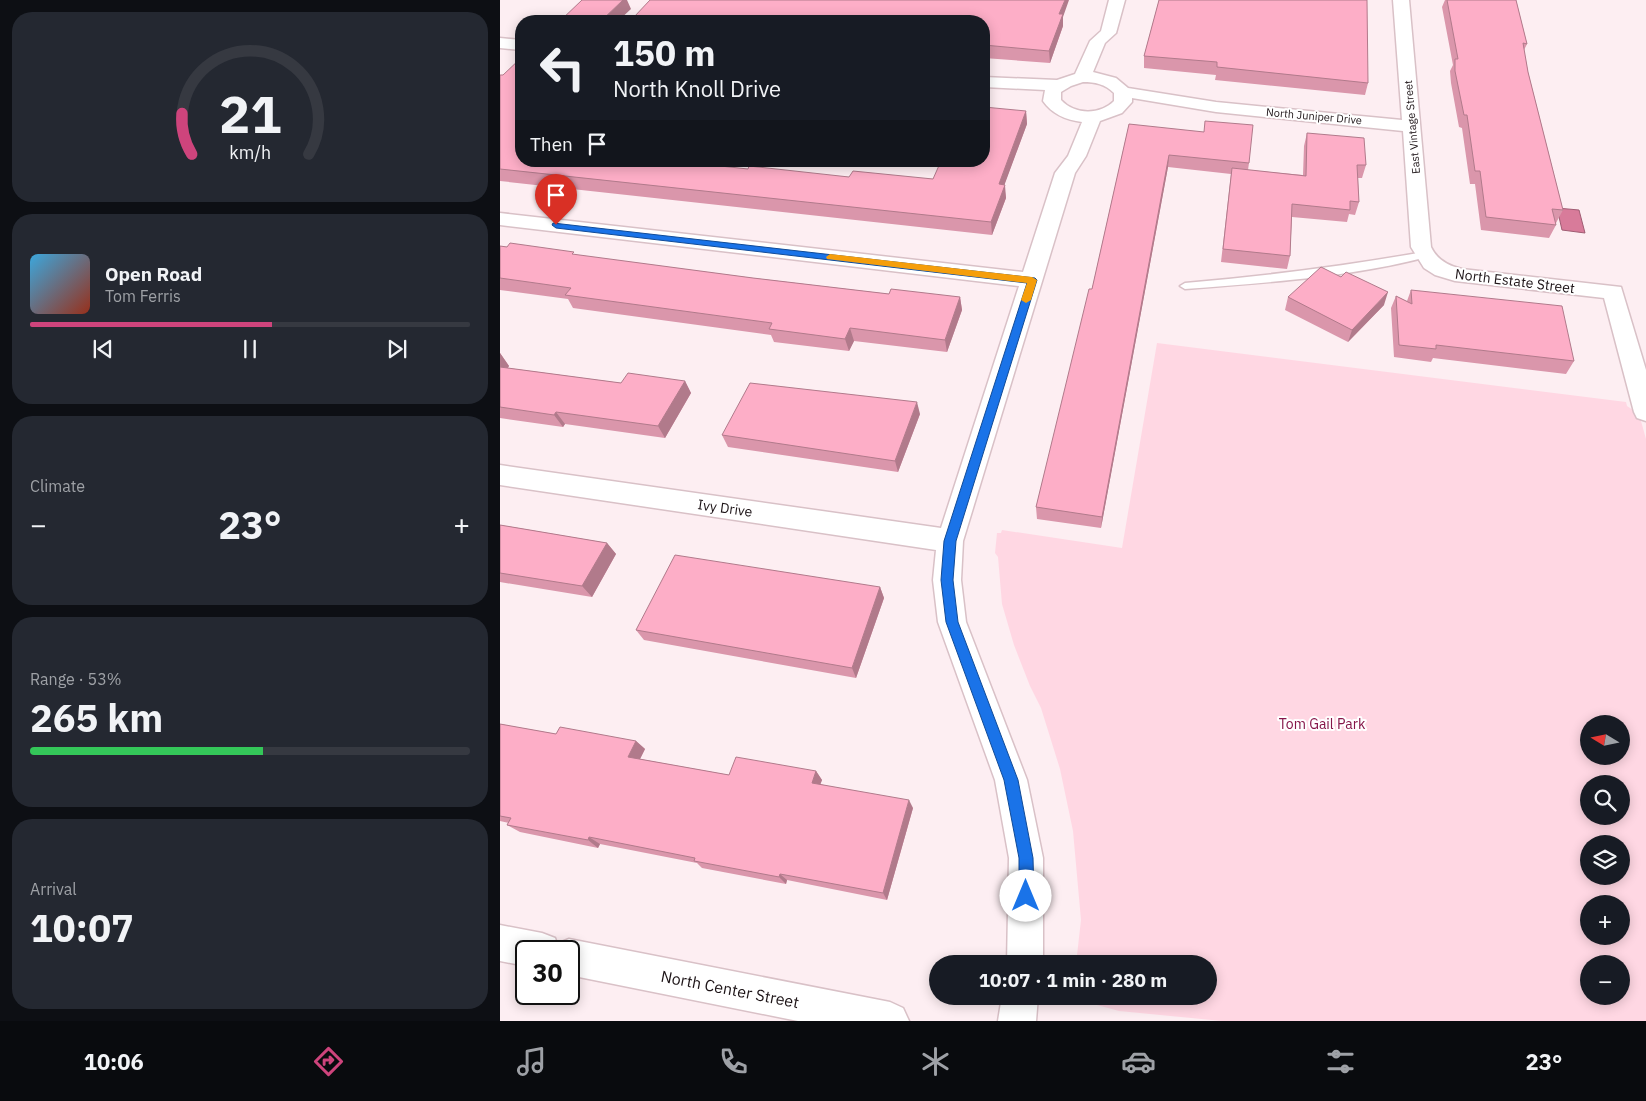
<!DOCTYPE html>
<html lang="en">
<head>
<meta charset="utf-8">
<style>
  :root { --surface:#171b24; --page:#242831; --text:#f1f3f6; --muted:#9ea1a6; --line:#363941; --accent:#ce447c }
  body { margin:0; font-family:"IBM Plex Sans",sans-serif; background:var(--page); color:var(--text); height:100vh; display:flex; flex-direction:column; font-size:19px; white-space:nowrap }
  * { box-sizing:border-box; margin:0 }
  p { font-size:16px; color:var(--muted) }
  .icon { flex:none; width:28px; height:28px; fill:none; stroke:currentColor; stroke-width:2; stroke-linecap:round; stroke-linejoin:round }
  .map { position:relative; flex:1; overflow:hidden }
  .panel { display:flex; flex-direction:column; gap:12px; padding:12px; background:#0d0f14; width:500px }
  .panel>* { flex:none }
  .hud { position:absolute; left:15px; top:15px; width:475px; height:152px; border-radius:20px; box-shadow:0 2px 12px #0003; background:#171b24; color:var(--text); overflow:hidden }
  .needle { width:32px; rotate:280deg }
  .tools { position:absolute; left:1080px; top:715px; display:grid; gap:10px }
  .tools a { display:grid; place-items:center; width:50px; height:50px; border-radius:50%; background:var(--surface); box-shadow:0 2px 12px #0003; font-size:25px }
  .speed { position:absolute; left:15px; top:940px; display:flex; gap:10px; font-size:25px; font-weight:700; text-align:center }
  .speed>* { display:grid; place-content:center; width:65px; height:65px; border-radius:50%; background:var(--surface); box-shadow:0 2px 12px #0003; line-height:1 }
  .speed .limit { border:2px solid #111; border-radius:8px; background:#fff; color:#111 }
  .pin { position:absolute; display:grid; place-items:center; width:42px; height:42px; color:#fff; margin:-51px -21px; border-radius:50% 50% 50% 0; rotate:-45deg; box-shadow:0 0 5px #0007 }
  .pin .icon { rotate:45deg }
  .me { position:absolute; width:55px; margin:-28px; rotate:0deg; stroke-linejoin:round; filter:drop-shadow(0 0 4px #0008) }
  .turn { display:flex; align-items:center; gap:18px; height:105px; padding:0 15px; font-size:22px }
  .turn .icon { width:65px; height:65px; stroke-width:2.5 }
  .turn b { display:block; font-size:35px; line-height:42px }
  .then { display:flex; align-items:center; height:48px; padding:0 15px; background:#0003; gap:10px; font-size:19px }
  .big { font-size:38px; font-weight:800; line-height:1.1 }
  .panel .tile { flex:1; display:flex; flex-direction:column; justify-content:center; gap:8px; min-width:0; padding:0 18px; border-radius:20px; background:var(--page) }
  .panel .dial { align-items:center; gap:0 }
  .dial svg { height:130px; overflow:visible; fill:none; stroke:var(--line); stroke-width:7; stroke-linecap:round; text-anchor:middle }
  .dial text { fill:var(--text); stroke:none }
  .song { display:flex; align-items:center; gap:15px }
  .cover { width:60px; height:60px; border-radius:8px; background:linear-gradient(135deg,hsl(200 70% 55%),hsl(10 70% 35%)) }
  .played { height:5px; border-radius:2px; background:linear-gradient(90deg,var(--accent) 55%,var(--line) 55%) }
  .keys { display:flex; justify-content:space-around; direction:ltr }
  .heat { display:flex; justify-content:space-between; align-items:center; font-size:28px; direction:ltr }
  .charge { height:8px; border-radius:4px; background:linear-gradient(90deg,#34c759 53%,var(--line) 0) }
  .trip { position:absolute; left:429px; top:955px; width:288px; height:50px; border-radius:25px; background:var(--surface); box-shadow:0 2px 12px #0003; font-weight:800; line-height:50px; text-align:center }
  .menu { display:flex; height:80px; justify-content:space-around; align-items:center; background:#090b0e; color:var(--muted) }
  .menu .icon { width:35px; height:35px }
  .menu .active { color:var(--accent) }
  .menu b { font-size:22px; color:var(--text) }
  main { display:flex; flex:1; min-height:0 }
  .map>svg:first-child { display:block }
</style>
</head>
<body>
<main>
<section class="panel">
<div class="tile dial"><svg viewBox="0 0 100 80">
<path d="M14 69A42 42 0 1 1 86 69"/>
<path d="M14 69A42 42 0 0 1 8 44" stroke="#ce447c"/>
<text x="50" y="56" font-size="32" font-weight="700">21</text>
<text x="50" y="72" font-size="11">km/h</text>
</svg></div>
<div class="tile">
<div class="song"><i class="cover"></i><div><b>Open Road</b><p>Tom Ferris</p></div></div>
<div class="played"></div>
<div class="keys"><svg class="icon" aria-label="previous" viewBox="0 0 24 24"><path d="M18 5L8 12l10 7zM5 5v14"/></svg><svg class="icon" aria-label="pause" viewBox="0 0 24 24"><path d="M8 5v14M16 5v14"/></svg><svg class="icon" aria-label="next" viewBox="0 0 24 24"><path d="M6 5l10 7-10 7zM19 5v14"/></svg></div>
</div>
<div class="tile"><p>Climate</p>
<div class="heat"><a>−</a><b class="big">23°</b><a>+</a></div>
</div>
<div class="tile"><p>Range · 53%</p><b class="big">265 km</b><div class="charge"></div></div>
<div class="tile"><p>Arrival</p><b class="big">10:07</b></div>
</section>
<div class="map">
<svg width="1146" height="1021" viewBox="0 0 1146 1021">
  <rect width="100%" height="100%" fill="#fdeef2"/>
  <!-- green -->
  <path fill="#ffd7e3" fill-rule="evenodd" d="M657 343 1126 402 1127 406 1139 414 1146 439V1021H722L619 1011 586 1002 584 996H708V964H576L581 920 573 831 560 769 541 708 530 686 514 645 502 604 498 557 495 553 497 533H501L502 530 622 548ZM1089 724H1121V756H1089ZM1089 784H1121V816H1089ZM1089 844H1121V876H1089ZM1089 904H1121V936H1089ZM1089 964H1121V996H1089Z"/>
  <!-- water -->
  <path fill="#d87b9a" stroke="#a05c73" d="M1057 208 1079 210 1085 233 1062 230Z"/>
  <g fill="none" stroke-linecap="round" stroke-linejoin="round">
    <!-- lane casing -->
    <g stroke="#d9c1c7" stroke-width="3">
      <path id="lane" d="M924 252 929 255 927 257C851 277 764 283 685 289L680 286 685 283C765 276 845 266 924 252Z"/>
    </g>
    <!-- street casing -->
    <g stroke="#d9c1c7" stroke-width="3">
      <path id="street" d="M609 0H625L616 33 605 43 593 72 616 78 628 88 716 102 902 120 893 0H909L931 247C937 260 949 266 962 269L1121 287 1146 370V421L1137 418 1134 412 1104 298 955 281 935 275 924 268 911 247 903 131 716 112 632 98V102L622 113 600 121 586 156 575 173 463 541 461 580 466 622 527 780 543 858V964H507L509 858 495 780 438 622 433 580 436 550 0 485V465L441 528 519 286 0 225V213L523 272 555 173 568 156 582 122C566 120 552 114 543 101L545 90 484 87V77L557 80 575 74 590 41 601 31ZM583 82C595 82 605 84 614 93V101C600 115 575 115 561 100V92L571 86Z
        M0 38 21 40V50L0 48Z
        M0 925 42 933 55 938 57 944 69 939 390 1002 403 1008 409 1021H298L69 975V951H26V966L0 961Z
        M502 996H538L536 1021H498Z"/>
    </g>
    <!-- lane -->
    <use href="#lane" fill="#fff" fill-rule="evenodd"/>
    <!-- street -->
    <use href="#street" fill="#fff" fill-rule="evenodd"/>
  </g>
  <!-- wall -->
  <path fill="#da96ab" d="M659 0 868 83 865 95 715 80 716 75 644 68V56Z
    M945 0H1016L1027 44 1024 50 1028 72 1063 210 1056 223H1055L1056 225 1049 238 981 230 975 184H970L962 128 959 127 951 83 950 71 953 65 942 7Z
    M134 17H563V26L550 63 484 58V21H136Z
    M0 75 21 161 248 169 349 177 433 179 526 111 527 124 504 185 506 198 492 235 0 181Z
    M629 124 749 163 748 170 803 175 804 146 807 133 866 165 862 178H858L859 202 855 215 849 214 847 222 792 217 790 256 787 269 721 262 731 174 668 167 601 528 537 519 536 507 592 289Z
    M0 246 76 255 253 278 389 294 460 297 462 310 447 352 354 341 349 351 274 342 271 335 73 308 68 299 0 290Z
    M911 290 1074 361 1066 374 933 358 931 362 894 357 891 308 896 296 907 301Z
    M788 297 884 305 848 342 785 310Z
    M0 353 9 366 8 368 121 383 185 381 191 393 165 438 65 424 63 427 0 418Z
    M420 414 398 472 228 447 222 435Z
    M0 525 107 543 116 554 92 597 0 582Z
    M380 587 384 598 356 678 144 640 136 630Z
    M0 724 56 734 136 741 145 749 140 759 229 775 316 771 322 780 320 784 413 808 387 900 287 880 286 884 202 868 197 863 100 844 98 848 20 832 7 825 9 823 0 821Z"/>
  <!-- shaded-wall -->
  <path fill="#b17a8b" d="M123 0H127L131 9 118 21H101Z
    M565 0H569L563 17V26L550 63 549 51 559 14Z
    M526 111 527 124 500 197 499 184Z
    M669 155 668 167 601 528 602 517Z
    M505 185 506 198 492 235 491 222Z
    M888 292 884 305 848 342 852 330Z
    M460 297 462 310 447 352 445 340Z
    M350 328 354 341 349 351 345 339Z
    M0 353 9 366 0 378Z
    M185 381 191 393 165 438 158 426Z
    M417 402 420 414 398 472 395 461Z
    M56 412 65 424 63 427 54 415Z
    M107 543 116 554 92 597 82 586Z
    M380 587 384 598 356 678 352 668Z
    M136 741 145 749 137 765 128 757Z
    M316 771 322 780 318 791 312 783Z
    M409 800 413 808 387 900 383 893Z
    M89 837 100 844 98 848 88 840Z
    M280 874 287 880 286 884 279 877Z"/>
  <!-- building -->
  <path fill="#fdaec7" stroke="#b17a8b" d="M82 0H123L101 21H60Z
    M150 0H565L559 14H563L549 51 484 45V21H187L134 17Z
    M659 0H867L868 83 717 67V62L644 56Z
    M947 0H1016L1027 44 1023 43 1028 72 1063 210 1052 209 1056 225 986 217 980 171H975L967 115H964L955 71V59H958Z
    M21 58V161H174L248 169 249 166 349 177 353 171 433 179 441 161H484V107L526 111 499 184 505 185 491 222 0 169V75H3Z
    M705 121 753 125 749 163 669 155 602 517 536 507 589 289H592L629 124 704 132Z
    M807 133 864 138 866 165H857L859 202 850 201V210L792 204 790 256 723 249 732 168 806 176Z
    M10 243 74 252 72 254 253 278 389 294 391 289 460 297 445 340 350 328 345 339 269 329 272 323 65 295 71 288 0 278V246L7 247Z
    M821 267 841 277 846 272 888 292 852 330 788 297Z
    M911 290 1062 306 1074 361 936 345V349L899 345 896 296 912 304Z
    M0 367 121 383 128 373 185 381 158 426 56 412 54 415 0 407Z
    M250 383 417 402 395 461 222 435Z
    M0 525 107 543 82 586 0 573Z
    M175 555 380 587 352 668 136 630Z
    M0 724 56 734 60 727 136 741 128 757 229 775 236 757 316 771 312 783 409 800 383 893 280 874 279 877 194 861 195 858 89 837 88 840 7 825 11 818 0 816Z"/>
  <!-- route -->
  <path fill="#1a73e8" stroke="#114b97" d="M53 223 535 278 537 280 456 541 453 580 458 622 518 780 533 858 534 896 531 901 526 903 521 901 519 896V858L504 780 446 622 441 580 444 541 527 283 56 228 52 225Z"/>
  <!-- slow -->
  <path fill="#f59e0b" d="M330 254 532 277 537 280 531 300 526 303 521 300 527 283 327 259 326 257Z"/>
  <g text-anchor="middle" stroke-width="4" stroke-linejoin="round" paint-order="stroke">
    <!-- far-street labels -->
    <g font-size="11" fill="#1d1417" stroke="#fff">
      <text transform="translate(814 116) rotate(5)" y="4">North Juniper Drive</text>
      <text transform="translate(912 127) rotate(-95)" y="4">East Vintage Street</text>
    </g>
    <!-- street labels -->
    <g font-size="14" fill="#1d1417" stroke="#fff">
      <text transform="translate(1015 281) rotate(7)" y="5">North Estate Street</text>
      <text transform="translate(225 508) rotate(8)" y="5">Ivy Drive</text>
    </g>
    <!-- park labels -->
    <g font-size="14" fill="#851649" stroke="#fff">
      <text x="822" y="729">Tom Gail Park</text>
    </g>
    <!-- near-street labels -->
    <g font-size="16" fill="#1d1417" stroke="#fff">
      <text transform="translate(230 989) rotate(11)" y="6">North Center Street</text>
    </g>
  </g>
</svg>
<div class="tools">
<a><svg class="needle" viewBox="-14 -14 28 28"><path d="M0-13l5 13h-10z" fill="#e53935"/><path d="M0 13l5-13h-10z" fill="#9ea1a6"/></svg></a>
<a><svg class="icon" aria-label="search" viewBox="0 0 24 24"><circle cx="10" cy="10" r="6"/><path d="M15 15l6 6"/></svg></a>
<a><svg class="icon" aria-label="layers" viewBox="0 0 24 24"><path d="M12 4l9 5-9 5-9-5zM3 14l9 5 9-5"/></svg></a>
<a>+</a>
<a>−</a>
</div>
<div class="speed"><div class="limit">30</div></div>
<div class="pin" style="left:56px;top:225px;background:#d93025"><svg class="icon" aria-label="arrive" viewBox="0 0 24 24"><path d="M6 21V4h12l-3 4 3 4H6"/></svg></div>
<svg class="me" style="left:526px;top:896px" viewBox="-20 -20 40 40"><circle r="19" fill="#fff"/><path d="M0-13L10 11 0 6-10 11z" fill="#1a73e8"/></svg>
<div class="trip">10:07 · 1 min · 280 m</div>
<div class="hud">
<div class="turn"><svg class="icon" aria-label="left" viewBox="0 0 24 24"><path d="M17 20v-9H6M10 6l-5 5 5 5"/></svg><div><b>150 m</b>North Knoll Drive</div></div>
<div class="then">Then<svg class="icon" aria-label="arrive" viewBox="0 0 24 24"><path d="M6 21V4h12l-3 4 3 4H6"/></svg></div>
</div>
</div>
</main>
<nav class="menu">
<b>10:06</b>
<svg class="icon active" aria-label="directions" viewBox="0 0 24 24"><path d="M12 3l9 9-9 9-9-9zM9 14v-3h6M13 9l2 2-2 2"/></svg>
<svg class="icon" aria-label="music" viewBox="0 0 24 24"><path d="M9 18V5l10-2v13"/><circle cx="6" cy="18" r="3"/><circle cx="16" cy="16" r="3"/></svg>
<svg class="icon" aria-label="phone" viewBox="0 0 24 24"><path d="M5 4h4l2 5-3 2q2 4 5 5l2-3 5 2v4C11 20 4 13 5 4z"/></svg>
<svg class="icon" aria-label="climate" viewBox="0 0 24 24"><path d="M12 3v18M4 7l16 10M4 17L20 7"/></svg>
<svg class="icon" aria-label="car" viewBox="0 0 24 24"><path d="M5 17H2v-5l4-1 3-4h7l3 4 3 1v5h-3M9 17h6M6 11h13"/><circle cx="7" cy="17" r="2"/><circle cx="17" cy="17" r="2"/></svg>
<svg class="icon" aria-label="filters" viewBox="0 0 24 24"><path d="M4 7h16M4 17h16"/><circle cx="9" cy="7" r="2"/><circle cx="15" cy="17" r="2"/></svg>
<b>23°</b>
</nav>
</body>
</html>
